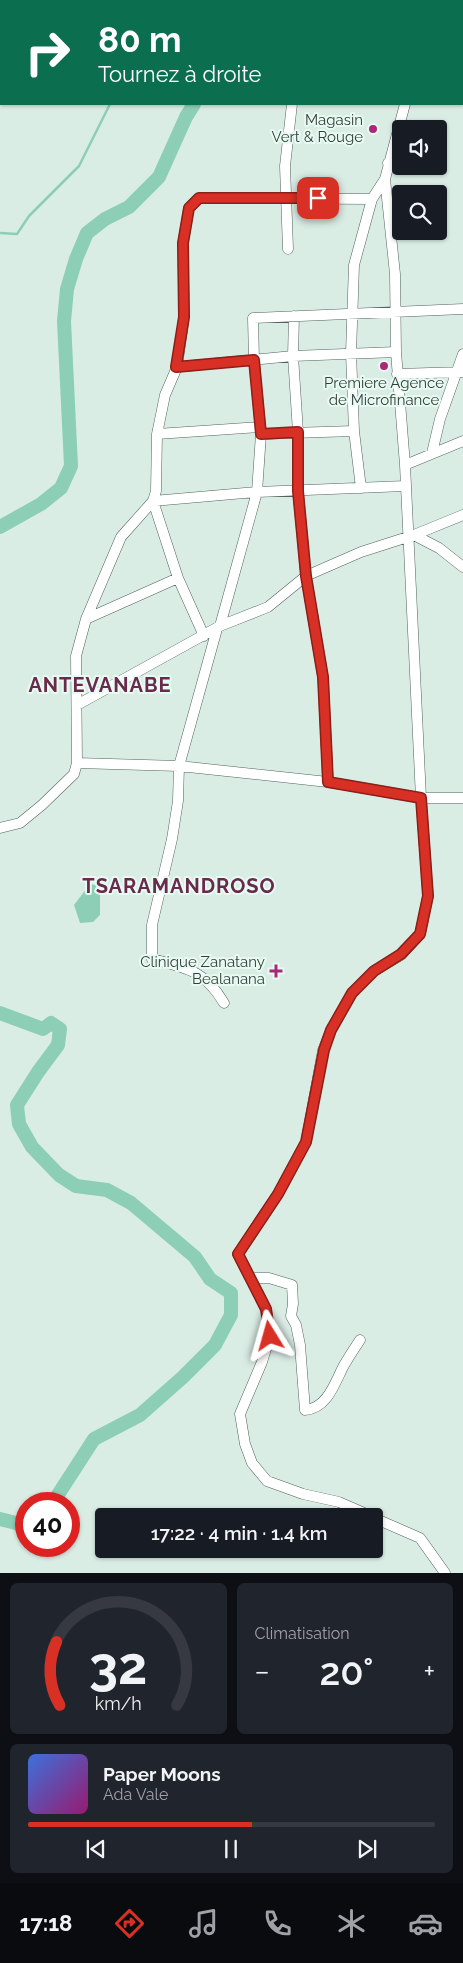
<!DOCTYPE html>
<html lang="fr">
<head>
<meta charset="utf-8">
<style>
  :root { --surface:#171b24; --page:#20242c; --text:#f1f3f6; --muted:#9ea1a6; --line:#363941; --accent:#d93025 }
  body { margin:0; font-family:Raleway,sans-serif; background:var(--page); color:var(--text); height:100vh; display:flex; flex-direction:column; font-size:19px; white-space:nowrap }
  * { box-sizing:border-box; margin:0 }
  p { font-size:16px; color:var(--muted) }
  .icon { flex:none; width:28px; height:28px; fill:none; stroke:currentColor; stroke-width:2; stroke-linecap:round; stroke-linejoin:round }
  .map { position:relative; height:1573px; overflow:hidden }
  .sheet { display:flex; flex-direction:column; gap:10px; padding:10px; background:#0d0f14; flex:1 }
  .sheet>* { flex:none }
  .guide { position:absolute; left:0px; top:0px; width:464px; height:105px; box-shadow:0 1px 4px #0004; background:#0b6e4f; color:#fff; overflow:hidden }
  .buttons { position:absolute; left:392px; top:120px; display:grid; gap:10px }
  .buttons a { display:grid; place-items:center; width:55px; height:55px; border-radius:5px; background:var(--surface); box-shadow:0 1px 4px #0004; font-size:25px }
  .speed { position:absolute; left:15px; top:1492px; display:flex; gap:10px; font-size:25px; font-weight:700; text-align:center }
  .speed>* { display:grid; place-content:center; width:65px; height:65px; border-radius:50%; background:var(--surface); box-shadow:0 1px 4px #0004; line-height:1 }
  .speed .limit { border:8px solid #d22; background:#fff; color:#111 }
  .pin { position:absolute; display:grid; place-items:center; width:42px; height:42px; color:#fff; margin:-21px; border-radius:10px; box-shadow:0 2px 8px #0006 }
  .me { position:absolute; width:55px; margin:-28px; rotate:352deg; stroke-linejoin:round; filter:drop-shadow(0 0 4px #0008) }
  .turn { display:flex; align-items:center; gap:18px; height:105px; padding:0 15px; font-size:22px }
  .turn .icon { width:65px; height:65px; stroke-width:2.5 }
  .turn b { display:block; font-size:35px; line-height:42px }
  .big { font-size:38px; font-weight:600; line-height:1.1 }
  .sheet .card { flex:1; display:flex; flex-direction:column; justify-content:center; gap:8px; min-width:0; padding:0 18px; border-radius:8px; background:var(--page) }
  .sheet .dial { align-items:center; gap:0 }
  .dial svg { height:130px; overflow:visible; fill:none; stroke:var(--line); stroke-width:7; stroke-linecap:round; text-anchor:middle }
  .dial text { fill:var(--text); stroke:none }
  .song { display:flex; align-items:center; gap:15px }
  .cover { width:60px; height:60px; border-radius:8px; background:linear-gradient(135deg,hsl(220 70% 55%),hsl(320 70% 35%)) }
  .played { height:5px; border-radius:2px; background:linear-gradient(90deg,var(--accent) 55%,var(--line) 55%) }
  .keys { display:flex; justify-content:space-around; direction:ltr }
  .heat { display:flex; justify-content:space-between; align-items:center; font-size:28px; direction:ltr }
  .sheet .tiles { flex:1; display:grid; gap:10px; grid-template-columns:1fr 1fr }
  .card:last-child { grid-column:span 2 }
  .trip { position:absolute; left:95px; top:1508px; width:288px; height:50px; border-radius:5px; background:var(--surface); box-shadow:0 1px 4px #0004; font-weight:600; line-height:50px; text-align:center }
  .tabs { display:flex; height:80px; justify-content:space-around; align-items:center; background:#090b0e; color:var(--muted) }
  .tabs .icon { width:35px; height:35px }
  .tabs .selected { color:var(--accent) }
  .tabs b { font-size:22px; color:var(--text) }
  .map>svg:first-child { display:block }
</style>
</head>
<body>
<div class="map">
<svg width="463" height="1573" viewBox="0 0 463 1573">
  <rect width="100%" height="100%" fill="#daede5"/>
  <!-- water -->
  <path fill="#8dcfb6" d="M90 884 100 886V915L93 922 80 923 74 905Z"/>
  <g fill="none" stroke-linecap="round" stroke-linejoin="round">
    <!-- stream -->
    <path stroke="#8dcfb6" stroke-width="2.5" d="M186 1V0
      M0 233 17 234 29 216 79 166 110 104"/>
    <!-- river -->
    <path stroke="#8dcfb6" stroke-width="14" d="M251 1 252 0
      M0 527 41 504 61 488 71 466 64 321 67 289 76 259 87 233 105 219 129 207 159 177 186 117 194 104
      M0 1013 43 1029 51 1023 60 1029 58 1045 38 1072 17 1105 19 1124 32 1147 59 1175 76 1186 107 1190 131 1203 195 1257 210 1279 231 1293V1315L215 1345 183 1377 140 1415 94 1439 52 1504
      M0 1519 20 1524 26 1522"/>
    <!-- minor casing -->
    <g stroke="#52625c" stroke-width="11">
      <path id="minor" d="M325 1 326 0
        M435 1 436 0
        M388 163 401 156
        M288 249 285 166 292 104
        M294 316 293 356 298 432V491L306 576 323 677 328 782
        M177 367 293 356 396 352
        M397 374 463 372
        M157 434 260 427
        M261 434 354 431
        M432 453 440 419 463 354
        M405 465 463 441
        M361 488 354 431 351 353 354 265 372 199 385 179
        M153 501 257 492 405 486
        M153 501 178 578 204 636
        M414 535 439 548 463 567
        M86 619 178 578
        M220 626 257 492 261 434 254 360 253 318 463 309
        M217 629 179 766 178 801 172 839 152 925V959C187 968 204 970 224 1003
        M77 705 220 626 268 607 306 576 361 552 414 535 463 515
        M77 763 179 766 328 782 421 798H463
        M0 828 20 823 42 805 74 774 77 763 76 656 86 619 121 537 153 501 156 491 157 434 165 395 177 367 184 317 183 243 189 208 199 198 372 199
        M250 1278H269L292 1285 293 1304 291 1316 296 1325 300 1345 305 1410C327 1408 334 1385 343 1367 348 1358 354 1349 360 1340
        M371 1516 339 1502 303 1494 267 1481 252 1463 245 1444 240 1414 262 1362 270 1336 266 1309 238 1254 278 1194 306 1142 323 1050 331 1030 352 993 374 971 401 955 420 934 428 896 421 798 405 465 396 352 395 274 385 179 405 104
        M374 1518 420 1538 445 1573"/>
    </g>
    <!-- minor -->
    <use href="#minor" stroke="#fff" stroke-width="10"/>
  </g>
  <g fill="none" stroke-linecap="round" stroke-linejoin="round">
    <!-- route casing -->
    <g stroke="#8d1f18" stroke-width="12">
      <path id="route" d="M270 1336 266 1309 238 1254 278 1194 306 1142 324 1050 331 1030 352 993 374 971 401 954 420 934 428 896 421 798 328 782 323 677 306 576 298 491V432L261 434 254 360 176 367 184 317 183 243 189 208 199 198H318"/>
    </g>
    <!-- route -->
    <use href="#route" stroke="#d93025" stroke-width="9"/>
  </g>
  <!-- markers -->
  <g fill="#aa2875" stroke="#e7fbf3" stroke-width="2">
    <circle cx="373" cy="129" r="5"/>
    <circle cx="384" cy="366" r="5"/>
    <path d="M273.5 963.5h5v5h5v5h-5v5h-5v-5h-5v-5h5z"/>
  </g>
  <g text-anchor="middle" stroke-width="4" stroke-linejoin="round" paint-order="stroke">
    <!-- poi labels -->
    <g font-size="15" fill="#373f3b" stroke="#e7fbf3" text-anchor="end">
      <text x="363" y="125">Magasin<tspan x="363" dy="17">Vert &amp; Rouge</tspan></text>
      <text x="384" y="388" text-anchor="middle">Premiere Agence<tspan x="384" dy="17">de Microfinance</tspan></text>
      <text x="265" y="967">Clinique Zanatany<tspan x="265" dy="17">Bealanana</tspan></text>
    </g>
    <!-- district labels -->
    <g font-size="20" font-weight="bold" letter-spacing="1" fill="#6a2a4c" stroke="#e7fbf3">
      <text x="100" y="692">ANTEVANABE</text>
      <text x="179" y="893">TSARAMANDROSO</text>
    </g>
  </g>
</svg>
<div class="buttons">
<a><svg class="icon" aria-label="sound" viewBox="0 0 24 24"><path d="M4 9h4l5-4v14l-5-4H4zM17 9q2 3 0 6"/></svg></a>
<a><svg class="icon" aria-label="search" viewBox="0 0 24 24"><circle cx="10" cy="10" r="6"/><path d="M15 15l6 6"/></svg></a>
</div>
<div class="speed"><div class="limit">40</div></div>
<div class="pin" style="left:318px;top:198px;background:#d93025"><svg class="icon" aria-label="arrive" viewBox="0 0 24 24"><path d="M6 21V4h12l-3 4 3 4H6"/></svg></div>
<svg class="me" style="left:270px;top:1336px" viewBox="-20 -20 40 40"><path d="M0-17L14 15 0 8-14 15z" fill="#d93025" stroke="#fff" stroke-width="4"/></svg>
<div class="trip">17:22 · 4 min · 1.4 km</div>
<div class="guide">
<div class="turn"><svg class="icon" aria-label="right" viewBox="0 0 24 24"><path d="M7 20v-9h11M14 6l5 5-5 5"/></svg><div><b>80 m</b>Tournez à droite</div></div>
</div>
</div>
<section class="sheet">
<div class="tiles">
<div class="card dial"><svg viewBox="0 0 100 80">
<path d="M14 69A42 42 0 1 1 86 69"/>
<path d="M14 69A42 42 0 0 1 12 30" stroke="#d93025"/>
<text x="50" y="56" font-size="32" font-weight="700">32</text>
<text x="50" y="72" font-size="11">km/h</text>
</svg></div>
<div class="card"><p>Climatisation</p>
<div class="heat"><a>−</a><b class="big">20°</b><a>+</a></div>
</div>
<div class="card">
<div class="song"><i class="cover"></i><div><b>Paper Moons</b><p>Ada Vale</p></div></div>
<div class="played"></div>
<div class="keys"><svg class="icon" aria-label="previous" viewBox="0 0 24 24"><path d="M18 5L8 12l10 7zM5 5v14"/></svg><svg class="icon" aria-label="pause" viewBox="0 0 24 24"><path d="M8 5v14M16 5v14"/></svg><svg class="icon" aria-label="next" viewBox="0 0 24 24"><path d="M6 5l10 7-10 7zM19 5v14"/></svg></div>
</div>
</div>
</section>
<nav class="tabs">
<b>17:18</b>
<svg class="icon selected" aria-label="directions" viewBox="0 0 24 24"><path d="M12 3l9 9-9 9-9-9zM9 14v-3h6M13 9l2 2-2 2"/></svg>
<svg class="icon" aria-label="music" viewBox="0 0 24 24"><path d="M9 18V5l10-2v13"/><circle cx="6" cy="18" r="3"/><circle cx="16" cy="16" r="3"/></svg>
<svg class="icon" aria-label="phone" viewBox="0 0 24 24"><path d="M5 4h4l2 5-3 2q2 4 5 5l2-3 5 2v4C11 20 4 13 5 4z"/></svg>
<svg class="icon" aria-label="climate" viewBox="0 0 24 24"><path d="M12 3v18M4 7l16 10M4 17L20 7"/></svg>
<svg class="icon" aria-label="car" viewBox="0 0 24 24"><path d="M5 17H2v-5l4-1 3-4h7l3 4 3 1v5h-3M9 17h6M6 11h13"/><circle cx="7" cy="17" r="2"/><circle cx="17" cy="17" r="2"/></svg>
</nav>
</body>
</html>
